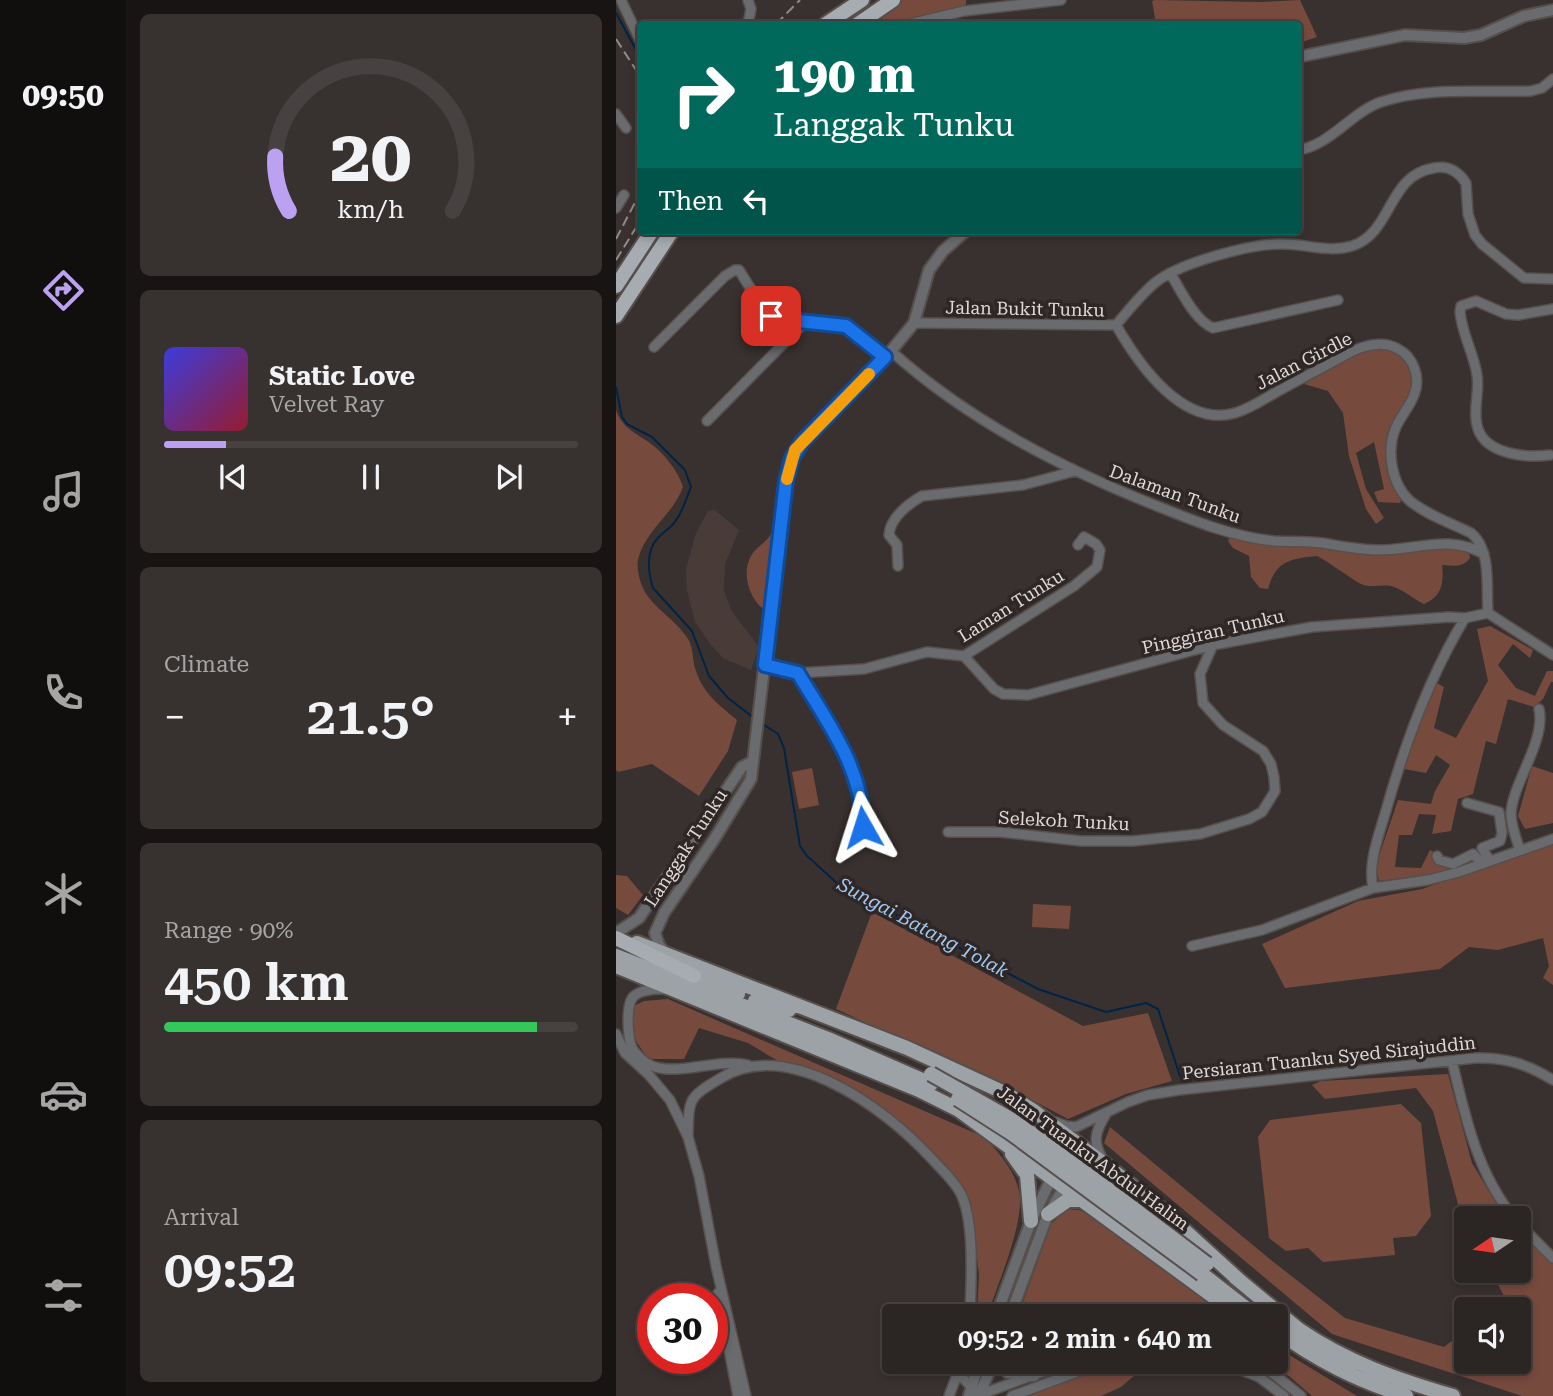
<!DOCTYPE html>
<html lang="en">
<head>
<meta charset="utf-8">
<style>
  :root { --surface:#2b2523; --page:#373130; --text:#f1f3f6; --muted:#a6a5a6; --line:#474241; --accent:#bca0f2 }
  body { margin:0; font-family:"Roboto Serif",serif; background:var(--page); color:var(--text); height:100vh; display:flex; flex-direction:column; font-size:26px; white-space:nowrap }
  * { box-sizing:border-box; margin:0 }
  p { font-size:23px; color:var(--muted) }
  .icon { flex:none; width:38px; height:38px; fill:none; stroke:currentColor; stroke-width:2; stroke-linecap:round; stroke-linejoin:round }
  .map { position:relative; flex:1; overflow:hidden }
  .panel { display:flex; flex-direction:column; gap:14px; padding:14px; background:#181413; width:490px }
  .panel>* { flex:none }
  .hud { position:absolute; left:21px; top:21px; width:665px; height:214px; border-radius:7px; box-shadow:0 4px 10px #0003,0 0 0 2px var(--line); background:#00695c; color:#fff; overflow:hidden }
  .needle { width:46px; rotate:257deg }
  .buttons { position:absolute; left:838px; top:1206px; display:grid; gap:14px }
  .buttons a { display:grid; place-items:center; width:77px; height:77px; border-radius:7px; background:var(--surface); box-shadow:0 4px 10px #0003,0 0 0 2px var(--line); font-size:35px }
  .speed { position:absolute; left:21px; top:1283px; display:flex; gap:14px; font-size:35px; font-weight:700; text-align:center }
  .speed>* { display:grid; place-content:center; width:91px; height:91px; border-radius:50%; background:var(--surface); box-shadow:0 4px 10px #0003,0 0 0 2px var(--line); line-height:1 }
  .speed .limit { border:10px solid #d22; background:#fff; color:#111 }
  .pin { position:absolute; display:grid; place-items:center; width:60px; height:60px; color:#fff; margin:-30px; border-radius:14px; box-shadow:0 4px 10px #0006 }
  .me { position:absolute; width:77px; margin:-38px; rotate:354deg; stroke-linejoin:round; filter:drop-shadow(0 0 5px #0008) }
  .turn { display:flex; align-items:center; gap:24px; height:147px; padding:0 21px; font-size:32px }
  .turn .icon { width:91px; height:91px; stroke-width:2.5 }
  .turn b { display:block; font-size:49px; line-height:60px }
  .then { display:flex; align-items:center; height:66px; padding:0 21px; background:#0003; gap:14px; font-size:26px }
  .big { font-size:52px; font-weight:600; line-height:1.1 }
  .panel .card { flex:1; display:flex; flex-direction:column; justify-content:center; gap:10px; min-width:0; padding:0 24px; border-radius:10px; background:var(--page) }
  .panel .dial { align-items:center; gap:0 }
  .dial svg { height:182px; overflow:visible; fill:none; stroke:var(--line); stroke-width:7; stroke-linecap:round; text-anchor:middle }
  .dial text { fill:var(--text); stroke:none }
  .song { display:flex; align-items:center; gap:21px }
  .cover { width:84px; height:84px; border-radius:10px; background:linear-gradient(135deg,hsl(240 70% 55%),hsl(350 70% 35%)) }
  .played { height:7px; border-radius:4px; background:linear-gradient(90deg,var(--accent) 15%,var(--line) 15%) }
  .keys { display:flex; justify-content:space-around; direction:ltr }
  .heat { display:flex; justify-content:space-between; align-items:center; font-size:38px; direction:ltr }
  .charge { height:10px; border-radius:5px; background:linear-gradient(90deg,#34c759 90%,var(--line) 0) }
  .trip { position:absolute; left:266px; top:1304px; width:406px; height:70px; border-radius:7px; background:var(--surface); box-shadow:0 4px 10px #0003,0 0 0 2px var(--line); font-weight:600; line-height:70px; text-align:center }
  main { display:flex; flex:1; min-height:0 }
  .menu { display:flex; flex-direction:column; width:126px; justify-content:space-around; align-items:center; background:#110f0e; color:var(--muted) }
  .menu .icon { width:49px; height:49px }
  .menu .active { color:var(--accent) }
  .menu b { font-size:32px; color:var(--text) }
  .map>svg:first-child { display:block }
</style>
</head>
<body>
<main>
<nav class="menu">
<b>09:50</b>
<svg class="icon active" aria-label="directions" viewBox="0 0 24 24"><path d="M12 3l9 9-9 9-9-9zM9 14v-3h6M13 9l2 2-2 2"/></svg>
<svg class="icon" aria-label="music" viewBox="0 0 24 24"><path d="M9 18V5l10-2v13"/><circle cx="6" cy="18" r="3"/><circle cx="16" cy="16" r="3"/></svg>
<svg class="icon" aria-label="phone" viewBox="0 0 24 24"><path d="M5 4h4l2 5-3 2q2 4 5 5l2-3 5 2v4C11 20 4 13 5 4z"/></svg>
<svg class="icon" aria-label="climate" viewBox="0 0 24 24"><path d="M12 3v18M4 7l16 10M4 17L20 7"/></svg>
<svg class="icon" aria-label="car" viewBox="0 0 24 24"><path d="M5 17H2v-5l4-1 3-4h7l3 4 3 1v5h-3M9 17h6M6 11h13"/><circle cx="7" cy="17" r="2"/><circle cx="17" cy="17" r="2"/></svg>
<svg class="icon" aria-label="filters" viewBox="0 0 24 24"><path d="M4 7h16M4 17h16"/><circle cx="9" cy="7" r="2"/><circle cx="15" cy="17" r="2"/></svg>
</nav>
<section class="panel">
<div class="card dial"><svg viewBox="0 0 100 80">
<path d="M14 69A42 42 0 1 1 86 69"/>
<path d="M14 69A42 42 0 0 1 8 45" stroke="#bca0f2"/>
<text x="50" y="56" font-size="32" font-weight="700">20</text>
<text x="50" y="72" font-size="11">km/h</text>
</svg></div>
<div class="card">
<div class="song"><i class="cover"></i><div><b>Static Love</b><p>Velvet Ray</p></div></div>
<div class="played"></div>
<div class="keys"><svg class="icon" aria-label="previous" viewBox="0 0 24 24"><path d="M18 5L8 12l10 7zM5 5v14"/></svg><svg class="icon" aria-label="pause" viewBox="0 0 24 24"><path d="M8 5v14M16 5v14"/></svg><svg class="icon" aria-label="next" viewBox="0 0 24 24"><path d="M6 5l10 7-10 7zM19 5v14"/></svg></div>
</div>
<div class="card"><p>Climate</p>
<div class="heat"><a>−</a><b class="big">21.5°</b><a>+</a></div>
</div>
<div class="card"><p>Range · 90%</p><b class="big">450 km</b><div class="charge"></div></div>
<div class="card"><p>Arrival</p><b class="big">09:52</b></div>
</section>
<div class="map">
<svg width="937" height="1396" viewBox="0 0 937 1396">
  <rect width="100%" height="100%" fill="#39312f"/>
  <!-- built -->
  <path fill="#493c38" d="M99 510 123 530 109 564 108 590 115 610 143 647 135 670 107 658 95 645 79 622 71 591 70 569 80 533 92 511Z"/>
  <!-- green -->
  <path fill="#774a3e" d="M286 0H350V7L295 19 282 24H251Z
    M539 0 644 2 684 0 701 37 683 43 682 24H540L536 1Z
    M766 348 780 351 792 362 798 382 794 395 773 436 786 497 784 503 762 502 758 492 768 489 758 442 740 453 750 489 768 518 760 524 750 509 733 456 727 413 712 391 688 384 738 354Z
    M0 410C7 431 24 434 39 447 50 456 63 473 67 487 57 515 29 530 22 560 21 565 22 571 23 576 29 606 57 615 72 639 78 648 76 661 80 671 87 693 103 705 121 720L112 751 83 796 36 764 2 772 0 770Z
    M156 532 161 533 154 613C135 605 125 576 134 558 139 547 151 543 156 532Z
    M615 534 753 554 839 546 853 553 854 558C847 568 837 566 826 565 828 583 826 596 808 604 797 599 787 589 775 586 764 584 753 589 743 583 728 574 716 564 701 556 673 559 660 561 652 589L644 588 635 577 633 556 617 548 612 541Z
    M874 626 917 650 914 658 897 644 882 665 900 688 919 696 931 671H937V682H935L927 699 918 707 892 699 880 744 870 741 857 794 842 799 835 831 816 834 820 815 803 814 796 835H783L779 867 805 868 814 850 844 867 829 873 763 881 760 865 782 800 815 804 819 791 834 765 820 755 810 773 788 769 819 682 828 687 818 728 840 738 872 681 861 629Z
    M916 766 937 773V823L909 829 902 816Z
    M196 768 203 805 183 809 176 772Z
    M937 842V985L927 978 933 966 927 938 882 950 853 947 824 969 669 988 646 944 742 901 806 889Z
    M0 875 11 876 27 895 12 915 0 908Z
    M417 904 455 906 453 929 416 927Z
    M256 912 314 943 322 939 326 950 467 1026 532 1013 556 1081 510 1094 452 1119 403 1093 220 1009Z
    M52 999 368 1137C383 1153 398 1169 403 1191 410 1220 381 1286 371 1316H361L363 1274 354 1201 329 1164 275 1114 162 1061 132 1043 83 1028 68 1059H32L14 1032V1008L28 1001Z
    M832 1074 856 1163 889 1218H850V1225L845 1215 817 1111 800 1088 709 1099 696 1085 705 1081Z
    M785 1104 805 1123 815 1216 800 1236 777 1238 779 1255 707 1262 692 1248 670 1251 653 1238 642 1137 654 1120Z
    M494 1127 655 1260 729 1318 828 1347 850 1330V1362H903V1309H878L890 1300 875 1271 903 1270V1235L937 1262V1396H906L716 1334 488 1143Z
    M451 1209 463 1210 479 1216 616 1316H402L435 1224Z
    M660 1347 741 1396H696L673 1376 646 1362H660Z
    M502 1362H561L568 1363 573 1369 565 1375 533 1363 505 1387 485 1396H412Z"/>
  <g fill="none" stroke-linecap="round" stroke-linejoin="round">
    <!-- stream -->
    <path stroke="#012446" stroke-width="2" d="M0 13 24 57
      M0 387 6 417 11 424 36 437 69 470 75 487C70 499 66 514 58 523 53 529 46 533 41 539 30 551 32 573 37 588L76 631 93 676 112 698 138 718
      M145 723 162 734 168 748 184 846 191 856 222 884 422 989 490 1012 530 1003 542 1009 564 1076"/>
    <!-- minor casing -->
    <g stroke="#574f4d" stroke-width="12">
      <path id="minor" d="M5 0 24 40
        M132 0 135 9 132 24
        M294 24 348 11 445 0
        M0 114 10 128
        M682 150C713 146 736 112 765 102 812 86 867 93 915 91L926 88 937 79
        M0 208 8 195
        M554 273C565 290 578 320 597 328L722 300
        M298 323 500 325C512 311 525 294 540 282 564 263 636 243 667 244 690 244 713 253 736 246 777 233 771 175 818 168 832 165 842 171 850 183L852 214 859 235 866 244 908 278 937 279
        M500 325C523 365 567 428 619 413 633 409 645 401 657 394 680 381 704 369 727 356 743 347 765 339 782 349 798 357 805 379 798 395 794 406 785 416 780 427 770 450 775 484 794 501 811 515 835 523 855 533 876 550 870 588 872 613L937 655
        M38 347 109 276 119 270H123L143 302 158 318 230 326 269 357
        M275 351C352 420 445 468 541 506 578 521 617 537 658 541 674 542 690 541 706 543 725 546 744 550 764 550 802 550 832 534 868 554
        M91 421 189 322
        M934 455C912 458 871 455 862 429 856 412 864 392 861 375 858 354 846 334 844 312L845 306 860 301 890 314 902 315 937 309
        M282 566 281 545 273 535C274 518 292 504 306 496L407 485 459 471
        M348 656 378 689 387 694 412 695 597 645 696 627 833 617 849 618 872 613
        M149 665 182 673 248 669 311 652 348 656 458 586 481 567 484 550 480 544 468 537 462 545
        M182 673C213 724 260 781 243 844
        M851 803 883 812 886 833 884 841 866 848 874 861
        M332 832H384L465 841H517L584 834 633 819 646 812 659 791 658 777 655 764 647 751 607 725 587 703 584 674 597 645
        M904 850C900 839 895 825 895 813 897 782 930 741 923 709
        M821 856 823 860 837 864 857 854 867 864
        M757 888C752 863 762 838 769 814 788 746 812 679 849 618
        M576 946 646 930 757 888 812 880 843 872 937 839
        M49 989C40 989 26 989 18 996 9 1004 12 1038 16 1048 20 1055 29 1063 36 1066 64 1076 101 1058 132 1065
        M0 1034 9 1053 33 1075 54 1100 72 1137 83 1176 100 1266 130 1396
        M836 1061C849 1116 861 1173 898 1218
        M440 1122 450 1126 460 1127 512 1102 532 1095 563 1090 859 1058C889 1057 911 1064 937 1080
        M72 1137C73 1099 71 1098 105 1078 172 1037 269 1108 314 1157 324 1168 338 1180 345 1194 359 1223 355 1283 354 1316
        M486 1158C476 1141 480 1130 490 1114
        M903 1224 937 1258
        M102 1293 122 1396
        M604 1362 643 1377 668 1396
        M638 1362 649 1367 685 1396
        M343 1374 363 1395 453 1362
        M333 1396 346 1362
        M396 1396 488 1362"/>
    </g>
    <!-- tertiary casing -->
    <g stroke="#574f4d" stroke-width="14">
      <path id="tertiary" d="M682 57 789 35 848 38 865 35 908 16 937 10
        M0 933 23 918 126 767 136 762
        M49 953 43 945 39 933 48 913 99 838 135 779 170 481 176 458 186 442 275 351 298 323 313 270 327 251 350 231
        M380 1316 415 1221 436 1177
        M394 1316 432 1214 449 1186
        M383 1362 392 1373 418 1376
        M353 1396 363 1362
        M363 1396 377 1362"/>
    </g>
    <!-- primary casing -->
    <g stroke="#574f4d" stroke-width="18">
      <path id="primary" d="M21 943 291 1048 391 1094 419 1112 491 1166 547 1211 625 1282
        M0 956 212 1039 315 1084
        M0 966 303 1090 343 1110 624 1316
        M67 971 122 994
        M139 1001 173 1010
        M396 1154 411 1175 415 1221
        M432 1214 452 1200H468
        M586 1274 640 1316
        M619 1277 688 1334
        M682 1329C730 1362 782 1380 837 1396
        M660 1330C702 1361 741 1380 790 1396"/>
    </g>
    <!-- trunk casing -->
    <g stroke="#574f4d" stroke-width="18">
      <path id="trunk" d="M210 24 246 0
        M242 24 277 0
        M0 286 36 231
        M0 316 56 231
        M0 938 78 976"/>
    </g>
    <!-- minor -->
    <use href="#minor" stroke="#696b6e" stroke-width="9"/>
    <!-- tertiary -->
    <use href="#tertiary" stroke="#696b6e" stroke-width="10"/>
    <!-- primary -->
    <use href="#primary" stroke="#9da2a7" stroke-width="14"/>
    <!-- trunk -->
    <use href="#trunk" stroke="#a7acb2" stroke-width="14"/>
    <!-- rail -->
    <path stroke="#918b89" stroke-width="2" stroke-dasharray="10 5" stroke-linecap="butt" d="M160 24 184 0
      M0 39 20 70 24 83
      M0 239 24 193
      M0 260 24 221"/>
    <!-- primary-bridge casing -->
    <g stroke="#574f4d" stroke-width="18" stroke-linecap="butt">
      <path id="primary-bridge" d="M315 1074 393 1118 443 1152 591 1264
        M342 1099 395 1133 586 1274"/>
    </g>
    <!-- primary-bridge -->
    <use href="#primary-bridge" stroke="#9da2a7" stroke-width="14"/>
  </g>
  <g fill="none" stroke-linecap="round" stroke-linejoin="round">
    <!-- route casing -->
    <g stroke="#114b97" stroke-width="18">
      <path id="route" d="M155 316 173 320 230 326 269 357 186 442 176 458 170 481 149 665 182 673C211 722 247 768 247 827"/>
    </g>
    <!-- route -->
    <use href="#route" stroke="#1a73e8" stroke-width="12"/>
    <!-- slow -->
    <path stroke="#f59e0b" stroke-width="12" d="M171 479 179 450 253 374"/>
  </g>
  <g text-anchor="middle" stroke-width="7" stroke-linejoin="round" paint-order="stroke">
    <!-- street labels -->
    <g font-size="18" fill="#ded9d7" stroke="#2f2725">
      <text transform="translate(409 309) rotate(1)" y="6">Jalan Bukit Tunku</text>
      <text transform="translate(688 361) rotate(-27)" y="6">Jalan Girdle</text>
      <text transform="translate(559 494) rotate(20)" y="6">Dalaman Tunku</text>
      <text transform="translate(395 606) rotate(-32)" y="6">Laman Tunku</text>
      <text transform="translate(597 632) rotate(-13)" y="6">Pinggiran Tunku</text>
      <text transform="translate(448 821) rotate(3)" y="6">Selekoh Tunku</text>
      <text transform="translate(70 848) rotate(-57)" y="6">Langgak Tunku</text>
      <text transform="translate(713 1058) rotate(-6)" y="6">Persiaran Tuanku Syed Sirajuddin</text>
      <text transform="translate(477 1158) rotate(36)" y="6">Jalan Tuanku Abdul Halim</text>
    </g>
    <!-- water labels -->
    <g font-size="19" font-style="italic" fill="#a1c8f3" stroke="#2f2725">
      <text transform="translate(307 927) rotate(28)" y="7">Sungai Batang Tolak</text>
    </g>
  </g>
</svg>
<div class="buttons">
<a><svg class="needle" viewBox="-14 -14 28 28"><path d="M0-13l5 13h-10z" fill="#e53935"/><path d="M0 13l5-13h-10z" fill="#a6a5a6"/></svg></a>
<a><svg class="icon" aria-label="sound" viewBox="0 0 24 24"><path d="M4 9h4l5-4v14l-5-4H4zM17 9q2 3 0 6"/></svg></a>
</div>
<div class="speed"><div class="limit">30</div></div>
<div class="pin" style="left:155px;top:316px;background:#d93025"><svg class="icon" aria-label="arrive" viewBox="0 0 24 24"><path d="M6 21V4h12l-3 4 3 4H6"/></svg></div>
<svg class="me" style="left:247px;top:827px" viewBox="-20 -20 40 40"><path d="M0-17L14 15 0 8-14 15z" fill="#1a73e8" stroke="#fff" stroke-width="4"/></svg>
<div class="trip">09:52 · 2 min · 640 m</div>
<div class="hud">
<div class="turn"><svg class="icon" aria-label="right" viewBox="0 0 24 24"><path d="M7 20v-9h11M14 6l5 5-5 5"/></svg><div><b>190 m</b>Langgak Tunku</div></div>
<div class="then">Then<svg class="icon" aria-label="left" viewBox="0 0 24 24"><path d="M17 20v-9H6M10 6l-5 5 5 5"/></svg></div>
</div>
</div>
</main>
</body>
</html>
